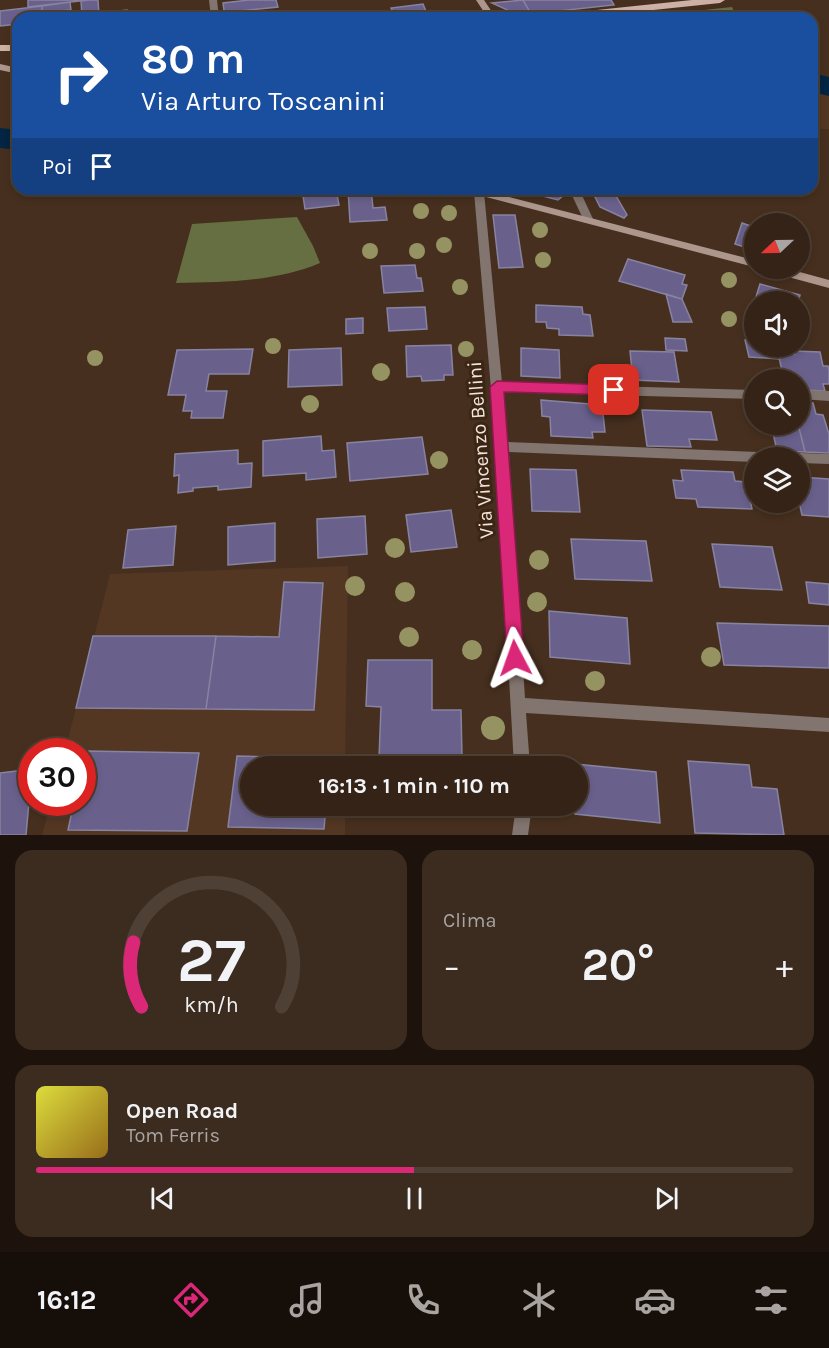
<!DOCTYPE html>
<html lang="it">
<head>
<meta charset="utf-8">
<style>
  :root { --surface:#342316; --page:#3c2b1f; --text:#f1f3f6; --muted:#a9a4a1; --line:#4e4035; --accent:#db2777 }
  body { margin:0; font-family:Karla,sans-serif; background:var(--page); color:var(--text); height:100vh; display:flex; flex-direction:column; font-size:22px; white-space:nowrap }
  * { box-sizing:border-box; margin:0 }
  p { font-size:20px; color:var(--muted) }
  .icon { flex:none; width:33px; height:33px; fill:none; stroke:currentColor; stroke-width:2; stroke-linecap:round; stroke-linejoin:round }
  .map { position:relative; height:835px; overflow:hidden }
  .side { display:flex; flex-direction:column; gap:15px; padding:15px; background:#1d130c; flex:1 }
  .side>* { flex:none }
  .top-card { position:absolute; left:12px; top:12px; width:806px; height:183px; border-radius:18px; box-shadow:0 3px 9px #0003,0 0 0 2px var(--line); background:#1a4fa0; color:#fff; overflow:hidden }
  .needle { width:39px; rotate:248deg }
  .tools { position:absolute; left:744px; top:213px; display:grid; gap:12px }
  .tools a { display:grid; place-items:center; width:66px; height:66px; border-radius:50%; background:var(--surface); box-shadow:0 3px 9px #0003,0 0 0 2px var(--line); font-size:30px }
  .speed { position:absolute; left:18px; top:738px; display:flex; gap:12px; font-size:30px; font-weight:700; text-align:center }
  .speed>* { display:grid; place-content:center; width:78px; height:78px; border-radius:50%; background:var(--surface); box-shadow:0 3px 9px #0003,0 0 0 2px var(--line); line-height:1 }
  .speed .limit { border:9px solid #d22; background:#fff; color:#111 }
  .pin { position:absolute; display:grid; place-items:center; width:51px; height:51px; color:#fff; margin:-26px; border-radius:12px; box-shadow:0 3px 9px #0006 }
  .me { position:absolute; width:66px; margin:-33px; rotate:356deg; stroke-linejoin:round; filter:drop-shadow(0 0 4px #0008) }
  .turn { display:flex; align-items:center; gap:21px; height:126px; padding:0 30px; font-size:27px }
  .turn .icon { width:78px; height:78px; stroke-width:2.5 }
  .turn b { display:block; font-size:42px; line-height:51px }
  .then { display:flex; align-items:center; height:57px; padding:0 30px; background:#0003; gap:12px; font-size:22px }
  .big { font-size:45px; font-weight:700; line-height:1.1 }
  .side .widget { flex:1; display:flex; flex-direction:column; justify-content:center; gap:9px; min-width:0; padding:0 21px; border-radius:18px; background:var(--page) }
  .side .dial { align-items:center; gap:0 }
  .dial svg { height:156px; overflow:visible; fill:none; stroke:var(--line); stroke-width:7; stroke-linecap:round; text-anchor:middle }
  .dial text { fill:var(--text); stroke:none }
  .song { display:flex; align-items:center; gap:18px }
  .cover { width:72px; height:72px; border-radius:9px; background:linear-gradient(135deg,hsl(60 70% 55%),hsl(40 70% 35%)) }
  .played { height:6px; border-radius:3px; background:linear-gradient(90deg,var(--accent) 50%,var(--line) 50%) }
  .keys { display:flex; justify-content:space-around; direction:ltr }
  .heat { display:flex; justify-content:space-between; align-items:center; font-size:33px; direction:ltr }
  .side .tiles { flex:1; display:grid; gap:15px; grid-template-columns:1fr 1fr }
  .widget:last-child { grid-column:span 2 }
  .trip { position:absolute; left:240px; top:756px; width:348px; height:60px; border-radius:30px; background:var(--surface); box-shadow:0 3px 9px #0003,0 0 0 2px var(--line); font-weight:700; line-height:60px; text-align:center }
  .menu { display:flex; height:96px; justify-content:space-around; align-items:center; background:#150e09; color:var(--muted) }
  .menu .icon { width:42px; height:42px }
  .menu .active { color:var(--accent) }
  .menu b { font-size:27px; color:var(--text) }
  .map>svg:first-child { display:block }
</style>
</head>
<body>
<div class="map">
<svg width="829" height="835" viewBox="0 0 829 835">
  <rect width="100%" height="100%" fill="#462f1e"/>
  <!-- built -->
  <path fill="#533722" d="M812 88 829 92V129H812Z
    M348 566 345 766H250V806H345V835H42L51 803 82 802V752L65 751 110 574Z"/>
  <!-- forest -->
  <path fill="#666f41" d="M732 7 737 18H628Z
    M297 217 313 246 320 263C275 282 224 282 176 283L192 224Z"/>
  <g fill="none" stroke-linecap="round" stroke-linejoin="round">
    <!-- river -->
    <path fill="#032442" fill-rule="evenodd" d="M812 73 829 77V96L812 92Z
      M0 128 18 130V150L0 148Z"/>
  </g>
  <!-- building -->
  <path fill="#69618c" stroke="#8883a0" stroke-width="1.5" d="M28 0H88L28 7Z
    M88 0H98L99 14 82 16 81 1Z
    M249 0H276L278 7 241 11 242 18H225L223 3Z
    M523 0H611L614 5 531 14Z
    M523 0 531 14H516L492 3Z
    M70 2 71 10 42 13V6Z
    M423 4 427 14 411 16 412 18H396L391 8Z
    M42 6V18H18V24L0 26V11Z
    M127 10 128 17 96 18 95 14Z
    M302 189H336L339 205 305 209Z
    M348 189H371L373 208 385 207 387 220 350 222Z
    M516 189H563L565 194 558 200Z
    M591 189H612L627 215 624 218 600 207Z
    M493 215H515L523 267 499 268Z
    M742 223 754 227V250L735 244Z
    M628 259 685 275 682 284 687 285 682 299 619 281Z
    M415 265 417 278H421L423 291 384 293 381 266Z
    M760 284 800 295 798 302H757L756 297Z
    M666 294 682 299 692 322H673Z
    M536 305 582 307 583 314 590 315 593 336 559 335V329L547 328 546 322H536Z
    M425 307 427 329 389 331 387 308Z
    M363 318V333L346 334V319Z
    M665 338 685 339 687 351 666 350Z
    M745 340H754V346H777L779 359 749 357Z
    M451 345 453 375H444V380L422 381 421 376 407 377 406 346Z
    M341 348 342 385 288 387 289 350Z
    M521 348 559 350 560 378 521 376Z
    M253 349 249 374H209L206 391H227L223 418H191L192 411H183L186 395H168L177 350Z
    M630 351 674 352 679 382 633 380Z
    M794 351 820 352 823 366H828L829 370V384H823L825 391 803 390 800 380H784L778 353 795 354Z
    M541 400 602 405 605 432H592L593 438 551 436 550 417 542 416Z
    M800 403H813L816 414 823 415 829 434V453L805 452 798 424H800Z
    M642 410 711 412 717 440 689 439 691 447 647 446Z
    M771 424H798L805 452 777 451Z
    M321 436 322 451 334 450 336 477 306 480V473L263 476V441Z
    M422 437 428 474 350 481 347 443Z
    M238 450V464L252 463 251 487 218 490V486L193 488V491L178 493 179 475 174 476 175 454Z
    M530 469 576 470 580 512 532 511Z
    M681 470 733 472 735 481 747 482 752 509 698 507 696 499 676 498 673 480 683 481Z
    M800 477 829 479V517L802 515 799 502Z
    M451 510 457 547 411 552 406 515Z
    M365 516 367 554 318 558 317 519Z
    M275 523V561L228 565V527Z
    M176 526 173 565 123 568 128 530Z
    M571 539 646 541 652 581 575 579Z
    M712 544 772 547 782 590 720 587Z
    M284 582 323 583 314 710 206 709 216 636 279 637Z
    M806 582 829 584V605L809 603Z
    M549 611 627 618 630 664 550 657Z
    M717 623 829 626V668L724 665Z
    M93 636H216L206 709 76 708Z
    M368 660H432V710H461L462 758H379L381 707 366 706Z
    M86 751 199 753 187 831 68 830 74 802H82V766Z
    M237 756 280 757 279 766H250V806H326L324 829 228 827Z
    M688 761 749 765 752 787 777 789 784 835 695 833Z
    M575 764 656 772 660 823 575 814V806H578V766H575Z
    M32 769 26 835H0V773Z"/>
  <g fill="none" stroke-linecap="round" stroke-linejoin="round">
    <!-- street -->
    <path fill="#82746e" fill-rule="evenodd" d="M209 0H217L219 18H211Z
      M479 189 484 192 502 383 754 390V399L503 392 508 442 783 453 789 458H754V462L509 452 525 698 829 718V732L526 713 530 766H514L496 447 474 192Z
      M569 189H579L594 221 593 223H585Z
      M800 390 829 391V401L800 399Z
      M800 453 829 454V464L800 463V458H794Z
      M516 806H532L528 835H512Z"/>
    <!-- secondary -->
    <path fill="#ad978d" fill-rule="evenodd" d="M476 0H484L496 18H488Z
      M0 64 18 68V74L0 70Z
      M461 189H478L754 260V267L463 191Z
      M765 268H785L829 280V288L766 271Z"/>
    <!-- primary -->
    <path fill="#ceb1a6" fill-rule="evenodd" d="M692 0H725L720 3 577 18H544L549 15Z
      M0 45H18V51H0Z"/>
  </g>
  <!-- trees -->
  <g fill="#969362">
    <circle cx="421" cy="211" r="8"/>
    <circle cx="449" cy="213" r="8"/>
    <circle cx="540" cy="230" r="8"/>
    <circle cx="444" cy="245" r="8"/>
    <circle cx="370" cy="251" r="8"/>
    <circle cx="417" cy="251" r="8"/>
    <circle cx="543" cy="260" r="8"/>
    <circle cx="729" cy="280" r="8"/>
    <circle cx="460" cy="287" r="8"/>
    <circle cx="729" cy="319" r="8"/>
    <circle cx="273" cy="346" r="8"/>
    <circle cx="466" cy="349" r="8"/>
    <circle cx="95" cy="358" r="8"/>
    <circle cx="381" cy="372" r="9"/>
    <circle cx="310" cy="404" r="9"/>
    <circle cx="439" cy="460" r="9"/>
    <circle cx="395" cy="548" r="10"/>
    <circle cx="539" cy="560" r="10"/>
    <circle cx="355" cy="586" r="10"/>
    <circle cx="405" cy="592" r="10"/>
    <circle cx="537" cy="602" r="10"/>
    <circle cx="409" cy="637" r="10"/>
    <circle cx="472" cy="650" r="10"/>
    <circle cx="711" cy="657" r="10"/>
    <circle cx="595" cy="681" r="10"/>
    <circle cx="493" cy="728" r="12"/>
  </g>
  <!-- route -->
  <path fill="#db2777" stroke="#8e194d" stroke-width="1.5" d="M497 381 614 385 620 390 614 395 504 392 524 658 521 664 515 666 510 664 507 658 490 387Z"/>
  <g text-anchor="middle" stroke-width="6" stroke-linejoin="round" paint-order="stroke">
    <!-- street labels -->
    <g font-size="20" fill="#f3e4d9" stroke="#3b2514">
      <text transform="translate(480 450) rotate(-94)" y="7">Via Vincenzo Bellini</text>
    </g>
  </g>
</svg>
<div class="tools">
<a><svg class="needle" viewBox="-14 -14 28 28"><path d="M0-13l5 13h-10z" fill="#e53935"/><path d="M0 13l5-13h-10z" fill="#a9a4a1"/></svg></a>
<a><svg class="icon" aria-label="sound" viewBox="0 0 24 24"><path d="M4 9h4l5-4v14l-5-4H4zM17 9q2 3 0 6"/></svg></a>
<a><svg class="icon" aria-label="search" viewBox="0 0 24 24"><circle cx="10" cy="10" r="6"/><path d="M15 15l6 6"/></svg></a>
<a><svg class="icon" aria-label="layers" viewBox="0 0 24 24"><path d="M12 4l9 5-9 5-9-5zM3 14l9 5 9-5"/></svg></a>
</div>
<div class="speed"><div class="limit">30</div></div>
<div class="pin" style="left:614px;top:390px;background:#d93025"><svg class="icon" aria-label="arrive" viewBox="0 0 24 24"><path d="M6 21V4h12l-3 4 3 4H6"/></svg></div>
<svg class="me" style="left:515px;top:658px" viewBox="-20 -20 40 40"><path d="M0-17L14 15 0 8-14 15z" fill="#db2777" stroke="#fff" stroke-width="4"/></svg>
<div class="trip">16:13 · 1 min · 110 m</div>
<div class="top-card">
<div class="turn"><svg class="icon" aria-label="right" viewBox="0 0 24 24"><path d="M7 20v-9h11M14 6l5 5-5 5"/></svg><div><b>80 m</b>Via Arturo Toscanini</div></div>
<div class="then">Poi<svg class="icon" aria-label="arrive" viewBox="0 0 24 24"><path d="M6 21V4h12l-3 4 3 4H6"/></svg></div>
</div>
</div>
<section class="side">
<div class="tiles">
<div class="widget dial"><svg viewBox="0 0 100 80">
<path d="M14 69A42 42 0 1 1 86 69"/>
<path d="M14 69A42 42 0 0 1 10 36" stroke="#db2777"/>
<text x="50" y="56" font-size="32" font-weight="700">27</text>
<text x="50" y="72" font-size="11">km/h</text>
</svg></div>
<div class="widget"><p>Clima</p>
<div class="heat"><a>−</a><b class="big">20°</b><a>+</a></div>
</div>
<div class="widget">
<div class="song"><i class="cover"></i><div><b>Open Road</b><p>Tom Ferris</p></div></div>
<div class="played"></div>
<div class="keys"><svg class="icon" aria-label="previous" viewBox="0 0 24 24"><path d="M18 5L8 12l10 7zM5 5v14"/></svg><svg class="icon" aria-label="pause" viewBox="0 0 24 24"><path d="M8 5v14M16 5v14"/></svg><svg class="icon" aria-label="next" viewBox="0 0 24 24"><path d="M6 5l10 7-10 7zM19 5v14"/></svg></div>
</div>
</div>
</section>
<nav class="menu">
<b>16:12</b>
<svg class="icon active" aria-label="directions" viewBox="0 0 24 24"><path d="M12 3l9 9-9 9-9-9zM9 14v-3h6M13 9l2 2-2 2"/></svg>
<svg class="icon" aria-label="music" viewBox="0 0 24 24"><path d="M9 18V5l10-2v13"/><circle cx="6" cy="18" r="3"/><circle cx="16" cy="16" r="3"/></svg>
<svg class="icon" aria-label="phone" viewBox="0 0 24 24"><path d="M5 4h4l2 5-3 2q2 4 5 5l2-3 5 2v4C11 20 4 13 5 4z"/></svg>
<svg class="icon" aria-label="climate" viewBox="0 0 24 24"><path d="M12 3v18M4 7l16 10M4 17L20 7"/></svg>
<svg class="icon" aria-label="car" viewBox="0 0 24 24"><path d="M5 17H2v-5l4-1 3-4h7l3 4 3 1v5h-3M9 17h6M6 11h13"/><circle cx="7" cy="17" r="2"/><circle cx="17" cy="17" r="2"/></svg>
<svg class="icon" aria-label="filters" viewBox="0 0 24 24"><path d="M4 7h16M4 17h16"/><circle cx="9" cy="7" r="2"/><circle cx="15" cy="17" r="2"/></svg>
</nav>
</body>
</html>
